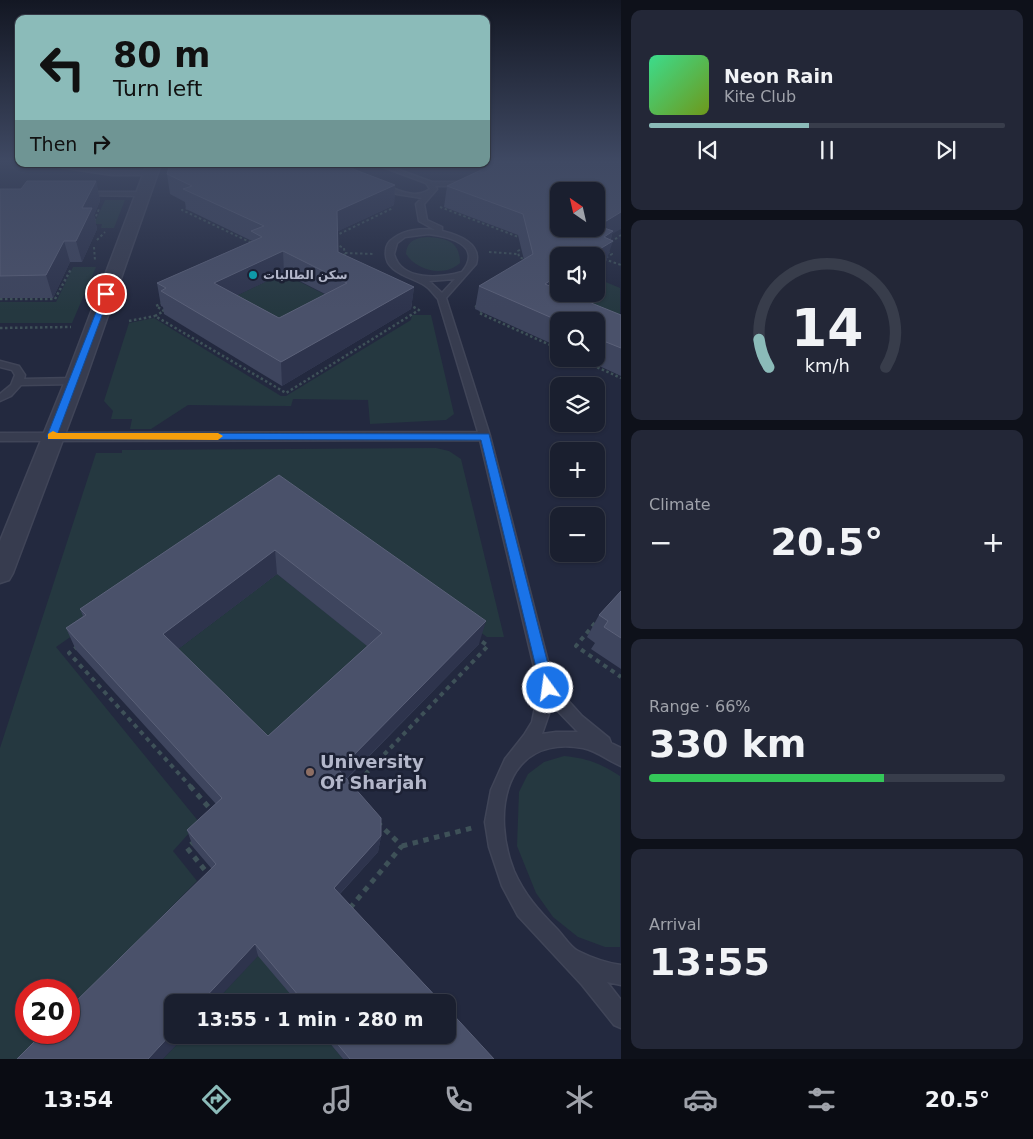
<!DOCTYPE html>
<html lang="en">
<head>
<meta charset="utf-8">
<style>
  :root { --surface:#1a1f2f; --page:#232737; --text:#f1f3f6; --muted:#9fa2aa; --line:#383d4b; --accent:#8bbbb9 }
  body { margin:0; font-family:"DejaVu Sans",Cairo,sans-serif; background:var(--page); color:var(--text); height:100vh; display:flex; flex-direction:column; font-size:19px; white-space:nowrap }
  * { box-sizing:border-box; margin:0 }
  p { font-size:16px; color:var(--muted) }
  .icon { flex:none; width:28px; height:28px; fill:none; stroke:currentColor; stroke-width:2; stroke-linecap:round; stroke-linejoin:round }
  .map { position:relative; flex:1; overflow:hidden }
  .side { display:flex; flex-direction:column; gap:10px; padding:10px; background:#0e111a; width:412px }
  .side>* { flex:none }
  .banner { position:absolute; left:15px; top:15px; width:475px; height:152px; border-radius:10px; box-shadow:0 1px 4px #0004,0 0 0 1px var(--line); background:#8bbbb9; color:#111; overflow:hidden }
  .needle { width:32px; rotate:326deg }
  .controls { position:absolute; left:550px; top:182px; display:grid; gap:10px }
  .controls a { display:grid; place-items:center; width:55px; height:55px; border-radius:10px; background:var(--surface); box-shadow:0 1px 4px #0004,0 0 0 1px var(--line); font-size:25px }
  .speed { position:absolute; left:15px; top:979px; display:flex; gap:10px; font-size:25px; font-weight:700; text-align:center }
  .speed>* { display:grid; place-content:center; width:65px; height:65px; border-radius:50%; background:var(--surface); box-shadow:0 1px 4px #0004,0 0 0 1px var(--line); line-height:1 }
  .speed .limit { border:8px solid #d22; background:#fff; color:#111 }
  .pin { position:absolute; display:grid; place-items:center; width:42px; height:42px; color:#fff; margin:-21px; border:2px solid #fff; border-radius:50%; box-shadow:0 1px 5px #0007 }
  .me { position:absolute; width:55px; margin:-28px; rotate:346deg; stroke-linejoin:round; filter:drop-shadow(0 0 4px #0008) }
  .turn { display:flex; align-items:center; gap:18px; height:105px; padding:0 15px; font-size:22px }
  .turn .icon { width:65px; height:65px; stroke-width:2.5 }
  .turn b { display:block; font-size:35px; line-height:42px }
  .then { display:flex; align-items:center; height:48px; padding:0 15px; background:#0003; gap:10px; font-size:19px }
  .big { font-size:38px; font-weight:600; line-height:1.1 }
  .side .tile { flex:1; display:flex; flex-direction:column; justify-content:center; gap:8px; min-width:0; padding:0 18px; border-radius:10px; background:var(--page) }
  .side .dial { align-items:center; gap:0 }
  .dial svg { height:130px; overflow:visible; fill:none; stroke:var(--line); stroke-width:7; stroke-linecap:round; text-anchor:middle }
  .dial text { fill:var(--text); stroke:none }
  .song { display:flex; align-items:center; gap:15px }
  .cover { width:60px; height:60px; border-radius:8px; background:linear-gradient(135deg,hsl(150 70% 55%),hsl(80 70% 35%)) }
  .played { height:5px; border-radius:2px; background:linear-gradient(90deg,var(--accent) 45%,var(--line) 45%) }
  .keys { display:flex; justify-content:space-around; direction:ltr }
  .heat { display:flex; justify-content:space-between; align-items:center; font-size:28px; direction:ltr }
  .charge { height:8px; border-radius:4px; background:linear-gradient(90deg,#34c759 66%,var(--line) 0) }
  .trip { position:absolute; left:164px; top:994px; width:292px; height:50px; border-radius:10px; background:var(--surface); box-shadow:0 1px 4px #0004,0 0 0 1px var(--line); font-weight:600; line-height:50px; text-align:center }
  .tab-bar { display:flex; height:80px; justify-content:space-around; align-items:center; background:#0a0c13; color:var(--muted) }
  .tab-bar .icon { width:35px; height:35px }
  .tab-bar .current { color:var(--accent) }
  .tab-bar b { font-size:22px; color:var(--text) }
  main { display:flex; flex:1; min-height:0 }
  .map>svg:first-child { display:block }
</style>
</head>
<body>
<main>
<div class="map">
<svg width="621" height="1059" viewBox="0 0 621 1059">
  <rect width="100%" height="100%" fill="#23293f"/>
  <!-- green -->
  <path fill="#253840" d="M105 200H125L114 228H101L102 224H94Z
    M427 237C446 238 460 241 460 263 444 278 416 270 406 254 407 241 415 238 427 237Z
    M73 267H96L72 323H0V302H56Z
    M292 269V278L338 301 279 341 217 305Z
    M596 278 620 288V341L559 294H596Z
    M412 315H431L454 414 446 420 370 424 368 400 293 399 291 406 188 405 151 429H130L132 419H111L113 411 104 401 129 323 154 318 281 396H286L411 320Z
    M436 448 449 451 461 459 504 637H487L281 490 56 647 199 822 173 851 197 881 69 1010V990H26V1032L46 1033 20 1059H0V748L96 453H122V450Z
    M277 574 398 670 288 773 169 656Z
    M564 756C587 758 602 764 620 776V947H605L578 937 553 917 536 893 517 846 519 792 528 774 544 762Z
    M284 927 278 979 297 1002H215Z
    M186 1035H323L343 1059H163Z"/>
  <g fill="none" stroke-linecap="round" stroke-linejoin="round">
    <!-- lane casing -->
    <g stroke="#404558" stroke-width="3">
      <path id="lane" d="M39 164H55L112 171H151L154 173 151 175H112Z
        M375 164H383L432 182H463L466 184 463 186H435L437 189 424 204 427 220 442 227V231C458 235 482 243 476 264L446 298 490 436 554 685 582 716 609 738 611 743 621 748V766C607 760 597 751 583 748 504 734 491 814 514 871 524 894 539 911 557 929 563 935 570 947 578 951 590 957 606 963 621 965V985L607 982 621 1000V1028L614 1025 582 985 518 916 502 886 489 847 485 822 491 790 505 759 524 735 532 722 539 688 480 440 0 441V433L478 432 438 299C434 295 431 290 427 287 415 277 383 274 386 251 386 246 389 241 394 238 405 230 421 228 435 230L419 221 416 204 422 198 397 194 376 185 379 183C395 188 414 201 430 189L426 183ZM428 234C448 236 484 245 462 272 441 278 401 282 394 254L397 243 405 237ZM455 279 442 293 429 281ZM552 705 578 732H556L542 734Z
        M83 192H143L147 194 143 196 81 195V193Z
        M0 361 19 366 25 375 24 379 75 378 80 381 75 384 21 385 11 396 0 401V394L11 385 15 375 12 370 0 367Z"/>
    </g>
    <!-- street casing -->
    <g stroke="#404558" stroke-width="3">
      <path id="street" d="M147 164H161L85 381 13 573 9 580 0 583V541L65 381Z"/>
    </g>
    <!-- path-far3 -->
    <path stroke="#3e5158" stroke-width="2" stroke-dasharray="2.5 2.5" stroke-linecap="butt" d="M440 207 521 238
      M188 208 182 210 254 244
      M94 221 99 209
      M335 236 393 208
      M97 240 105 232
      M611 242 621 235
      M335 244 344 248 345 258
      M94 247 95 261
      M524 247 518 251 519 257 526 260
      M489 252 518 254
      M607 252 612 254 604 259 621 265
      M345 253 374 254"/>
    <!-- path-far2 -->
    <path stroke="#3e5158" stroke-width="2.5" stroke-dasharray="2.5 2.5" stroke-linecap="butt" d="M0 299H55L71 269
      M163 303 156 306 164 311 155 316 286 393 419 310 410 305
      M475 306 483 310 479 313 559 349
      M129 321 155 316
      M0 328 71 327
      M579 359 621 378"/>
    <!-- path-far1 -->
    <path stroke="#3e5158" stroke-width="4" stroke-dasharray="4.5 4.5" stroke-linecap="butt" d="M595 623 576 646 621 677
      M78 646 69 653 191 787
      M353 787 488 646 477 638"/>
    <!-- path -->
    <path stroke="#3e5158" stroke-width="5" stroke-dasharray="5.5 5.5" stroke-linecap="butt" d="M190 786 212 811
      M352 788 354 786
      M195 841 187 848 208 874
      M402 846 472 828
      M350 908 402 846 379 824"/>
    <!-- lane -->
    <use href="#lane" fill="#373c4f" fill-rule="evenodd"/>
    <!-- street -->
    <use href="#street" fill="#373c4f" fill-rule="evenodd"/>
  </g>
  <!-- wall -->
  <path fill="#3e455e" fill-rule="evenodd" d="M491 162H621L612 234 606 262 596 269V256L559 294 621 315V376L584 359H596V321H559V347L475 309 479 286 524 260 518 235 444 207 447 186 492 165Z
    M167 174 395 185 394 205 338 231V252L414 287 411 309 282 386 164 314 163 307 161 306 157 283 252 241 186 209 185 202 170 194ZM284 273 325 294 279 318 237 295Z
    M96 181 100 201 94 215 97 229 82 262H70L53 298H0V189H21Z
    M279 475 479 644 347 779 381 836 378 852 340 894 441 1002H297L258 956 211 868 193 847 187 830 216 804 76 650 66 628 83 616 80 609ZM277 574 367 646 268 736 178 649Z
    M621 591V669L591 649 595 643 587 637 599 615Z
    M323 1035H448L494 1059H343Z"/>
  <!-- shaded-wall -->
  <path fill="#2e344d" d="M96 181 100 201 94 215 97 229 82 262 76 241 82 208Z
    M395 185 394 205 336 232 337 211Z
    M621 212V229L612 234 609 243 613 241 606 262 596 269V256H588L598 226Z
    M64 241 70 262 53 298 46 275Z
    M283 251 284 273 217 305 214 283Z
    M559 275V293L545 284Z
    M414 287 411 309 282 386 281 362Z
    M275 550 277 574 169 656 163 634Z
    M486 621 479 644 337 788 339 770Z
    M381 836 378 852 332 902 334 888Z
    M255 944 258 956 215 1002H201Z
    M172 1033V1035H186L163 1059H148Z"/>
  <!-- building -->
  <path fill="#4a516a" stroke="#5b6179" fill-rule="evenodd" d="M498 162H621V212L598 226 613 231 604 237 613 241 588 256H559V275L545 284 559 290V294H569L621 315V348L596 338V321H559L479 286 533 254 523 214 447 186ZM559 191H596V229H559Z
    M170 164H340L395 185 337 211 338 252 414 287 281 362 161 291 166 288 157 283 262 237 251 231 264 226 183 189 192 186 167 174ZM283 251 347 283 279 318 214 283Z
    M27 181H96L82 208H92L76 241H64L46 275 0 276V189H21Z
    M279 475 486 621 339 770 381 818V836L334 888 441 1002H304L255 944 201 1002H172V1033L148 1059H17L44 1032H69V1008L216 864 187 830 222 798 66 628 86 615 80 609ZM275 550 382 633 268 736 163 634Z
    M621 591V638L604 627 608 621 599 615Z
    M448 1009 494 1059H350L330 1035H448Z"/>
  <!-- sky -->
  <linearGradient id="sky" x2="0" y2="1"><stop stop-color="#131723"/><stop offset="0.52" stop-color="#3f4963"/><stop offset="1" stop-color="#3f4963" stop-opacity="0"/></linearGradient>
  <rect width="621" height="310" fill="url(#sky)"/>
  <!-- route -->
  <path fill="#1a73e8" stroke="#114b97" d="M104 292 110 294 58 433 489 434 554 688 552 693 548 695 543 693 541 688 481 440 48 439 47 436Z"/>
  <!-- slow -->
  <path fill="#f59e0b" d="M53 431 57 433H218L223 436 218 440 48 439V434Z"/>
  <!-- markers -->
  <circle fill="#0f9aa8" stroke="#1c2134" stroke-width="2" cx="253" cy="275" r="5"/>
  <circle fill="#8d6e63" stroke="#1c2134" stroke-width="2" cx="310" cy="772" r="5"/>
  <g text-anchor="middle" stroke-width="5" stroke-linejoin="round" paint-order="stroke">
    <!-- far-poi labels -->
    <g font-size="12" font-weight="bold" fill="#b3b7ca" stroke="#1c2134" text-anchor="start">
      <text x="263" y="279">سكن الطالبات</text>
    </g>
    <!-- near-poi labels -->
    <g font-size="18" font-weight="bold" fill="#b3b7ca" stroke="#1c2134" text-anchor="start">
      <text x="320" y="768">University<tspan x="320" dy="21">Of Sharjah</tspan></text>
    </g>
  </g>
</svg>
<div class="controls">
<a><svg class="needle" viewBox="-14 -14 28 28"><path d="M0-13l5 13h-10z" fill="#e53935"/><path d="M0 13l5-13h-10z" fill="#9fa2aa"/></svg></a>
<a><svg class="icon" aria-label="sound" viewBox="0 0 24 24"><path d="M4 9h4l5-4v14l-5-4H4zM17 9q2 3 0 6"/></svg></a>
<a><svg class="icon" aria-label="search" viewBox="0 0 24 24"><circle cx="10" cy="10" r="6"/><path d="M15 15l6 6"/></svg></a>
<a><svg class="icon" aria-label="layers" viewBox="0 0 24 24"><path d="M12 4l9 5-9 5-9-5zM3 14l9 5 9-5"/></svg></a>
<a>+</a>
<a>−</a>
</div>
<div class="speed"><div class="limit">20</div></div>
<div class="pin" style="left:106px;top:294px;background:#d93025"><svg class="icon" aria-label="arrive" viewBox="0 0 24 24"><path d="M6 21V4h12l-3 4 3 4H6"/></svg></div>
<svg class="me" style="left:548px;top:688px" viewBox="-20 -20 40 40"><circle r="17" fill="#1a73e8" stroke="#fff" stroke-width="3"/><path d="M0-11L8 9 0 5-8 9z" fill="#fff"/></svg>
<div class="trip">13:55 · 1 min · 280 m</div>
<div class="banner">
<div class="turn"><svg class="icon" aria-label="left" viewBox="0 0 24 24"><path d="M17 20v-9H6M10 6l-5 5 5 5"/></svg><div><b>80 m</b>Turn left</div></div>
<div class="then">Then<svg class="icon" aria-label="right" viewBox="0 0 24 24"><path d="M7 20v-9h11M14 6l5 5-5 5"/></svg></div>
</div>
</div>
<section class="side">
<div class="tile">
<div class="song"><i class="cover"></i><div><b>Neon Rain</b><p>Kite Club</p></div></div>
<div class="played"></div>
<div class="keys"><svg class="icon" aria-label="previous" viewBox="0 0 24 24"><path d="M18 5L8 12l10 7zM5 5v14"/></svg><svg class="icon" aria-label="pause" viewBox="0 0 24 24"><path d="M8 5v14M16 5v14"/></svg><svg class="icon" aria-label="next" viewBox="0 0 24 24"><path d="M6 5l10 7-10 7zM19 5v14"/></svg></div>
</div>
<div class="tile dial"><svg viewBox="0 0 100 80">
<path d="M14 69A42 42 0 1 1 86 69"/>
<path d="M14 69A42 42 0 0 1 8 52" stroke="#8bbbb9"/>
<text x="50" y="56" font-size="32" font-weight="700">14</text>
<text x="50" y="72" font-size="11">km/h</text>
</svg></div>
<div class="tile"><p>Climate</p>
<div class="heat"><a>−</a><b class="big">20.5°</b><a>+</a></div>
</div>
<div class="tile"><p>Range · 66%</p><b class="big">330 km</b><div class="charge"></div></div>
<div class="tile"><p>Arrival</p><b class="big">13:55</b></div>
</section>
</main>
<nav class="tab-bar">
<b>13:54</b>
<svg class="icon current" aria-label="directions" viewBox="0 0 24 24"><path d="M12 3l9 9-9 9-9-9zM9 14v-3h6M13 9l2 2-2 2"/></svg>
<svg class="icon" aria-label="music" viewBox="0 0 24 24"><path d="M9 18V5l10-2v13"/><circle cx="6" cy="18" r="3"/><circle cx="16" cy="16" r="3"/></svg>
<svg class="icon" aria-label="phone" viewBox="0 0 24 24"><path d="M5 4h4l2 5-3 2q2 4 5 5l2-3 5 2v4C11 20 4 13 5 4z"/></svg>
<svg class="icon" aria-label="climate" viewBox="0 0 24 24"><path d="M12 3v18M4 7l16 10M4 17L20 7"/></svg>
<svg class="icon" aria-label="car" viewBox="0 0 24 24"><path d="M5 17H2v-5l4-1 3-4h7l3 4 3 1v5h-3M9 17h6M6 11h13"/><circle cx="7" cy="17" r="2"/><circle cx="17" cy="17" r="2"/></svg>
<svg class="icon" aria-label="filters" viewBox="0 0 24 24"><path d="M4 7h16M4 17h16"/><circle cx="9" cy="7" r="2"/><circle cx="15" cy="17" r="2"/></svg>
<b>20.5°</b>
</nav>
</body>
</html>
